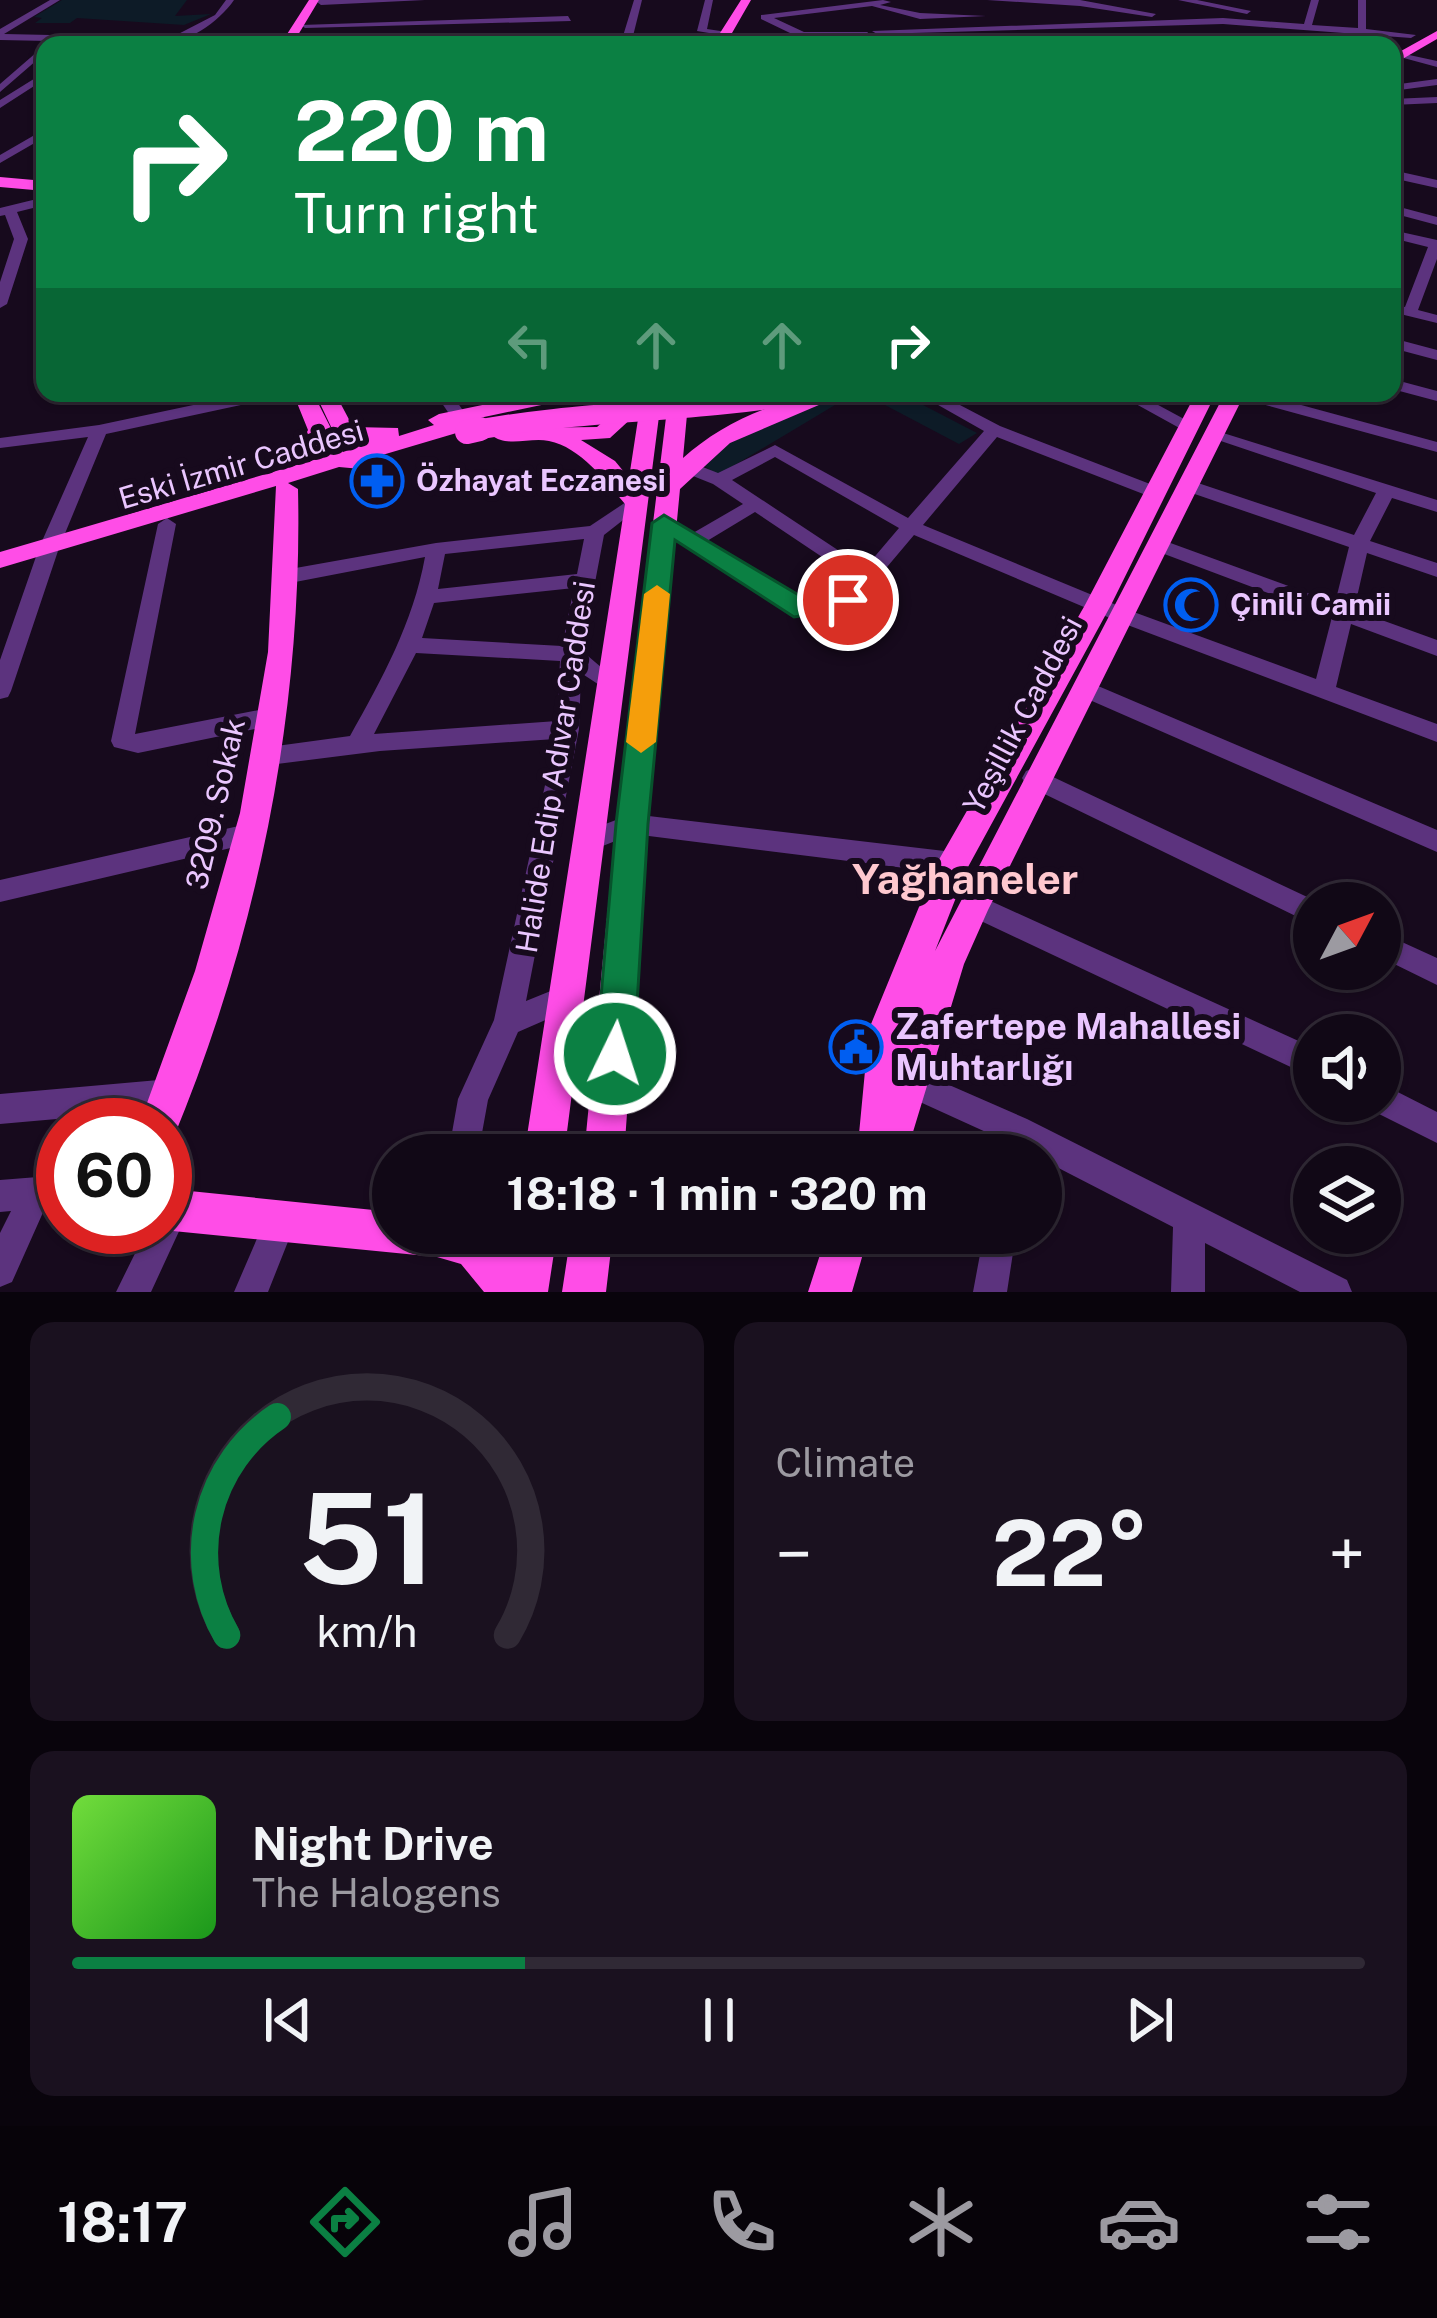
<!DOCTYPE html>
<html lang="en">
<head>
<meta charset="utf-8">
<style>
  :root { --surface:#110816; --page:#1a111f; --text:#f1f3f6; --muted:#9c9aa1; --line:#302935; --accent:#0b8043 }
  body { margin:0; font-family:"Public Sans",sans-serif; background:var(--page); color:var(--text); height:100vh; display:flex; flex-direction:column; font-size:45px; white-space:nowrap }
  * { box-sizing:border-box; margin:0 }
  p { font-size:39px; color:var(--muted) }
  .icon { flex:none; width:66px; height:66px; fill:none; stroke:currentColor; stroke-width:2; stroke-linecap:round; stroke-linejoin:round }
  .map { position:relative; height:1292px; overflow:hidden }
  .side { display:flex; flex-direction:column; gap:30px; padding:30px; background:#09040c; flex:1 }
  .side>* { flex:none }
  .banner { position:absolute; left:36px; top:36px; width:1365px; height:366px; border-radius:24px; box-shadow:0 3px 9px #0004,0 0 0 3px var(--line); background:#0b8043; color:#fff; overflow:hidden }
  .needle { width:78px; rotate:49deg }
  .buttons { position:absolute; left:1293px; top:882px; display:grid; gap:24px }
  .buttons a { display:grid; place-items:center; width:108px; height:108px; border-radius:50%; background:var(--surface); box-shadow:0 3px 9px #0004,0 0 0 3px var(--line); font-size:60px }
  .speed { position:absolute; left:36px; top:1098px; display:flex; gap:24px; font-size:60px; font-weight:700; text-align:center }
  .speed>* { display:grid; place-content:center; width:156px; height:156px; border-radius:50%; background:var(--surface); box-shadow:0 3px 9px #0004,0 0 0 3px var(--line); line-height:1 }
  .speed .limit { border:18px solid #d22; background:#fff; color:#111 }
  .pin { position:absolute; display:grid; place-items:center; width:102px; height:102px; color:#fff; margin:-51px; border:6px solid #fff; border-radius:50%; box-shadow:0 3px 12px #0007 }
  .me { position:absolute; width:132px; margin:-66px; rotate:4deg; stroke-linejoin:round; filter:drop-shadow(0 0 9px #0008) }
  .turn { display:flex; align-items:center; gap:42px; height:252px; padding:0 60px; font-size:54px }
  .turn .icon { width:156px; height:156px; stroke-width:2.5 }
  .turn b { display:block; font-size:84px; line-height:102px }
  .lanes { display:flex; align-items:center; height:114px; padding:0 60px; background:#0003; justify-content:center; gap:60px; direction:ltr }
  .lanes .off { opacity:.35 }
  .big { font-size:90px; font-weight:700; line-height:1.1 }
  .side .widget { flex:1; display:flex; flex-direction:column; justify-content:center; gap:18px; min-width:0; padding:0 42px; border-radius:24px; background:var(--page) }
  .side .dial { align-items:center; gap:0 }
  .dial svg { height:312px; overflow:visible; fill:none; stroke:var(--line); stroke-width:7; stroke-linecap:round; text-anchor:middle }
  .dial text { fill:var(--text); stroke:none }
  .song { display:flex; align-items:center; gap:36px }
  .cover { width:144px; height:144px; border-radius:18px; background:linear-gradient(135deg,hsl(100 70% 55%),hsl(120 70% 35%)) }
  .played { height:12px; border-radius:6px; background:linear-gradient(90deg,var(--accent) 35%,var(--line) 35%) }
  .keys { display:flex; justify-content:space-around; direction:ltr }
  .heat { display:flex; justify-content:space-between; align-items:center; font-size:66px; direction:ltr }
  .side .tiles { flex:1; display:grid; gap:30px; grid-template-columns:1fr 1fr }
  .widget:last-child { grid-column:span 2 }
  .trip { position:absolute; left:372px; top:1134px; width:690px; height:120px; border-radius:60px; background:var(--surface); box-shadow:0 3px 9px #0004,0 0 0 3px var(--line); font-weight:700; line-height:120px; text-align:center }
  .dock { display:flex; height:192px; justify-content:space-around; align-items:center; background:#070309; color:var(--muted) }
  .dock .icon { width:84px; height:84px }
  .dock .current { color:var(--accent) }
  .dock b { font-size:54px; color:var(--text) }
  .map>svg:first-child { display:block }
</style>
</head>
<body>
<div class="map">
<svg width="1437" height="1292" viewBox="0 0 1437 1292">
  <rect width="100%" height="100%" fill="#170a1d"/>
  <!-- green -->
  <path fill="#0d1b27" d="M62 0H187L175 16 211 14 184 25 77 18 70 23H35L42 18 34 17Z
    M845 393 850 396 718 475 698 462 749 430Z
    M900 393 977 433 959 444 866 395Z"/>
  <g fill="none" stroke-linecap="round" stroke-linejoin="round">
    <!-- minor -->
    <path fill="#5c337e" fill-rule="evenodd" d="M50 0H60L4 34 51 35 64 45H53L49 41 0 40V29Z
      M226 0H234C219 22 186 45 157 45L215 15Z
      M319 0H425L321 5 317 2Z
      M634 0H642L633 36 628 39 623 36Z
      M705 0H713L707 29 727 32V36L697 31Z
      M883 0 891 2 880 5 920 13 986 16 920 19 872 6 774 18 804 32H868L865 37 745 39 740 36 790 33 761 19V15Z
      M987 0H1080L1156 14 1152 17 1080 6Z
      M1178 0H1197L1251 11 1247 14Z
      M1311 0H1319L1312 25 1358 28V0H1366V29L1416 35 1411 38 1223 24 877 34 872 31 1223 18 1304 24Z
      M568 16 571 21 305 28 301 25Z
      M1042 33 1091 42 1096 45 1039 38Z
      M1180 33 1183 38 1151 40 1153 45H1143L1141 37Z
      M1222 33 1316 42 1321 45 1219 38Z
      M45 45V53L0 92V84Z
      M1400 53 1437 61V67L1400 57Z
      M45 72V79L0 108V100Z
      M1437 79V85L1392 91V85Z
      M1437 97V103L1392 105V99Z
      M45 129V137L0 163V155Z
      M1392 170 1437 180V188L1392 178Z
      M45 197V205L17 212 28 239 7 304 0 308V282L14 239 5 215 0 216V208Z
      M1392 205 1437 217V225L1392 213Z
      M1392 230 1437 240V259L1418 310 1437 315V323L1392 312V304L1405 307 1428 247 1392 238Z
      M1392 338 1437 350V360L1392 348Z
      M1392 379 1437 391V401L1392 389Z
      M250 393H281L273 398 106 434 59 548 11 691 8 697 0 699V660L39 548 88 437 0 448V438L99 425Z
      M435 393H451L466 415 464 418H452Z
      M917 393H937L1000 426 1163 489 1166 493 1157 499 1151 497 997 437 923 525 1131 611 1316 679 1332 617 1151 549 1148 545 1158 539 1165 541 1335 603 1349 547 1183 490 1180 486 1189 481 1195 482 1354 535 1376 493 1206 436 1214 431 1220 432 1437 500V512L1392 498 1370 541 1437 563V577L1367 553 1354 610 1437 640V656L1351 624 1336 687 1437 724V742L1117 621 914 535 855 605 803 617 655 523 664 517 693 533 743 504 713 484 678 470V462H690L718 473 775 445 908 518 984 431ZM775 457 899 528 865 568 732 480ZM755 512 855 579 841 595 806 602 707 541Z
      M1116 393H1136L1197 426 1189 431 1183 430Z
      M1231 393H1257L1437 442V452L1233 396Z
      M635 496 644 502 641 506 604 535 582 651 621 684 618 690 610 692 581 673 579 729 526 1001 563 986 573 990 577 999 573 1008 518 1032 488 1100 478 1155H448L458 1099 494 1020 555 739 380 751 269 765 261 762 257 756 261 750 269 747 350 736C382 679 413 623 425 557L290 583 280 576 290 569 436 543 590 526ZM584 539 577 574 438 589 445 554ZM574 588 562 646 422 638 434 603ZM416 653 560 661 557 721 374 734Z
      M167 518 176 524 135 734 274 707 282 710 285 716 282 722 274 725 138 753 114 747 111 741 158 524Z
      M1084 680 1437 830V852L1076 694 1073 688 1076 682Z
      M1034 768 1320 903H1314V925L1026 785 1022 778 1026 771Z
      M632 814 953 852 962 855 966 863 962 871 953 874 633 834 585 853 576 849 573 842 576 835Z
      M252 823 261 826 264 833 261 840 252 843 0 902V880Z
      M973 893 1314 1048V1078L964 913 960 905 964 897Z
      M1380 932 1437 958V985L1380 957Z
      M908 1067 1027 1119 1347 1280 1352 1292H1300L1205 1243V1292H1171L1173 1227 1041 1159V1155L1028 1152 997 1155 999 1138 898 1092 893 1082 898 1072Z
      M170 1079 181 1083 185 1094 181 1105 170 1109 0 1124V1094Z
      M1380 1083 1437 1112V1143L1369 1109 1366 1101H1380Z
      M63 1175V1207L45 1208 12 1282 0 1287V1233L11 1211 0 1212V1180Z
      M279 1208 290 1213 295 1224 268 1292H234L268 1213Z
      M165 1211 176 1216 181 1227 151 1292H116L148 1227H165Z
      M984 1233H1016L1007 1292H973Z"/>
    <!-- major -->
    <path fill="#ff4de7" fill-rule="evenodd" d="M309 0H319L292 45H280Z
      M741 0H751L732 33 751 36 728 40 725 45H713L716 40 293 45 299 41 720 33Z
      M1437 31V39L1392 65V56Z
      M0 177 45 181V191L0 187Z
      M293 393H313L343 452 352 449 334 433 315 393H335L353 427 398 428 399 436 434 425 428 420 439 414 540 393H580L570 399 470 420V429L362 461 361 469 339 467 288 483 298 489C303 711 258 934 173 1139L165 1142V1125H139L195 971 240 813 268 652 276 486 0 568V552L324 457 319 449H304L301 444 308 430Z
      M601 393H624L633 403 634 416 610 438 581 440 615 461 629 478 642 393H662L564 1155H524L625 504C606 481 580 447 549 441 529 437 508 448 491 435L502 428 597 427 612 414 613 405Z
      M669 393H689L683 458C726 419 790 393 847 393L730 443 680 489 648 824 624 1155H584L616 824Z
      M1196 393H1216L1111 605 968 867 935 951 1225 393H1245L988 910 964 964 906 1155H866L868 1149 859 1134 869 1029 937 863 1085 605Z
      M165 1184 180 1190 393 1212V1233H488L511 1257 515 1233H557L548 1292H484L461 1264 437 1257 173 1231 164 1227Z
      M571 1233H613L606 1292H562Z
      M827 1233H869L852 1292H808Z"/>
    <!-- major-bridge-far1 -->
    <path stroke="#ff4de7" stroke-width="20" d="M467 432C579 409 693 414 805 393"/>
    <!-- major-bridge -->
    <path stroke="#ff4de7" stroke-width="24" d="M467 432 480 429"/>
  </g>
  <!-- route -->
  <path fill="#0b8043" stroke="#07532c" stroke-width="3" d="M664 515 807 600 848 591 861 600 848 609 794 617 675 540 648 824 634 1054 628 1068 615 1073 602 1068 596 1054 616 824 652 523Z"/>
  <!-- slow -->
  <path fill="#f59e0b" d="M657 585 670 594 656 742 641 753 626 742 644 594Z"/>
  <!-- icons -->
  <defs>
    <g id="pharmacy-ring" transform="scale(2.7)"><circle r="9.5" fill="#170a1d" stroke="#005ef1" stroke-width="1.5"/><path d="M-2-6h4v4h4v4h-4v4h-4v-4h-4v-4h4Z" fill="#005ef1"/></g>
    <g id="mosque-ring" transform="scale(2.7)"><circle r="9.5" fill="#170a1d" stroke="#005ef1" stroke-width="1.5"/><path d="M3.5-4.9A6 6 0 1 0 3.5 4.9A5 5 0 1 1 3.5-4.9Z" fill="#005ef1"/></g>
    <g id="civic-ring" transform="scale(2.7)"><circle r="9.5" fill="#170a1d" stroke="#005ef1" stroke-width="1.5"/><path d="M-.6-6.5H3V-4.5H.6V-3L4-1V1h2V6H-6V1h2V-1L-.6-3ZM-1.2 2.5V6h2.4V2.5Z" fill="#005ef1"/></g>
  </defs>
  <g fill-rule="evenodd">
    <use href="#pharmacy-ring" x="377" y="481"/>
    <use href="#mosque-ring" x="1191" y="605"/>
    <use href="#civic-ring" x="856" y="1047"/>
  </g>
  <g text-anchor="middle" stroke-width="12" stroke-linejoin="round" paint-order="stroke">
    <!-- street labels -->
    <g font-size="30" fill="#eac6ff" stroke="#170a1d">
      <text transform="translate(241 465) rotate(-16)" y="10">Eski İzmir Caddesi</text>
      <text transform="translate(1023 715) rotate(-62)" y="10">Yeşillik Caddesi</text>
      <text transform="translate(556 767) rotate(-81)" y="10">Halide Edip Adıvar Caddesi</text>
      <text transform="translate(216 804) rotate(-77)" y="10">3209. Sokak</text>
    </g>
    <!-- poi labels -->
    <g font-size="30" font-weight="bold" fill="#eac6ff" stroke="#170a1d" text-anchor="start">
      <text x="416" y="491">Özhayat Eczanesi</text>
      <text x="1230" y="615">Çinili Camii</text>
    </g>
    <!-- near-poi labels -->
    <g font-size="36" font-weight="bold" fill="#eac6ff" stroke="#170a1d" text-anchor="start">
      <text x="895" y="1039">Zafertepe Mahallesi<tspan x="895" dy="41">Muhtarlığı</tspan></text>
    </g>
    <!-- near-quarter labels -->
    <g font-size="42" font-weight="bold" fill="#ffc8cf" stroke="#170a1d">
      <text x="965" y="894">Yağhaneler</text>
    </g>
  </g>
</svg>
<div class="buttons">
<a><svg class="needle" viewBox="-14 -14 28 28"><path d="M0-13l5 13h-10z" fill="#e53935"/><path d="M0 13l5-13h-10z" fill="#9c9aa1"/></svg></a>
<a><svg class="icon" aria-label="sound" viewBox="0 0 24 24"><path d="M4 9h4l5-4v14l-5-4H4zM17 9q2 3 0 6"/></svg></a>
<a><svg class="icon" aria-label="layers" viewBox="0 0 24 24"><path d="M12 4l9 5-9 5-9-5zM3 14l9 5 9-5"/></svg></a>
</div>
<div class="speed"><div class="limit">60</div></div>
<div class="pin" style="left:848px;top:600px;background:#d93025"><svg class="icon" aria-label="arrive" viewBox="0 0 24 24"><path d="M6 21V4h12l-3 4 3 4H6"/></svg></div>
<svg class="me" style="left:615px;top:1054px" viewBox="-20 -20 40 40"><circle r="17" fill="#0b8043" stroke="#fff" stroke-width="3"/><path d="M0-11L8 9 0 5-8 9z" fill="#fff"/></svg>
<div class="trip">18:18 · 1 min · 320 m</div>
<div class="banner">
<div class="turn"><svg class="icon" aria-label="right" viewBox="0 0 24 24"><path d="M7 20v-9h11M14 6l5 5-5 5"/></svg><div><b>220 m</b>Turn right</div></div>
<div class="lanes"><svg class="icon off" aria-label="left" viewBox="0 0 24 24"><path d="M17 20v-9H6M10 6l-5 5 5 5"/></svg><svg class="icon off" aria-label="ahead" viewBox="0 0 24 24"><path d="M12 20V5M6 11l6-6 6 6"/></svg><svg class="icon off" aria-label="ahead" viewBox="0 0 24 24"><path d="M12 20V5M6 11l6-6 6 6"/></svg><svg class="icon" aria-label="right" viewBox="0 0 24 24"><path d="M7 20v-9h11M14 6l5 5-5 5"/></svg></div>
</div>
</div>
<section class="side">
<div class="tiles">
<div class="widget dial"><svg viewBox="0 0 100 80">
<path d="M14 69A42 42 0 1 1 86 69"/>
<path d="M14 69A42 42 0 0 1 27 13" stroke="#0b8043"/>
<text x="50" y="56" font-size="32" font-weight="700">51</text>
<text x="50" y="72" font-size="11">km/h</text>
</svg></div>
<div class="widget"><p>Climate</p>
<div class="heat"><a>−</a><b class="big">22°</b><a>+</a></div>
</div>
<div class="widget">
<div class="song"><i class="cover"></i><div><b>Night Drive</b><p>The Halogens</p></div></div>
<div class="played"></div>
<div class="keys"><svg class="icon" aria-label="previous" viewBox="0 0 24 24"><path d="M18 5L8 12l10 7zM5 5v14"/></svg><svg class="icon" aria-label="pause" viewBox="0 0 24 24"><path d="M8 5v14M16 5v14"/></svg><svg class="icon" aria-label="next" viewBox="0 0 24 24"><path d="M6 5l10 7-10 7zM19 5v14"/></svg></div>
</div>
</div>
</section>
<nav class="dock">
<b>18:17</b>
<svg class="icon current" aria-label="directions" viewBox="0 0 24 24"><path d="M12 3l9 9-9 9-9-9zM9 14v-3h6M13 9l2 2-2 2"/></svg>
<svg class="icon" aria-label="music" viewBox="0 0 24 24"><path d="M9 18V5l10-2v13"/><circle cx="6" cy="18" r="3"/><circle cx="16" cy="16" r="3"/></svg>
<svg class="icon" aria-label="phone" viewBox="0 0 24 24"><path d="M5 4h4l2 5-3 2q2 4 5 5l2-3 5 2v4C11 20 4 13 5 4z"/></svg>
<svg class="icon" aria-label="climate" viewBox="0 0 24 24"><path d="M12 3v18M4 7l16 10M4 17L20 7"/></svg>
<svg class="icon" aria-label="car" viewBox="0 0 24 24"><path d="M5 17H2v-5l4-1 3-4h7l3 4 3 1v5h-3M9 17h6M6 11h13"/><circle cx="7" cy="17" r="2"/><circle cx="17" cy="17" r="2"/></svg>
<svg class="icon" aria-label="filters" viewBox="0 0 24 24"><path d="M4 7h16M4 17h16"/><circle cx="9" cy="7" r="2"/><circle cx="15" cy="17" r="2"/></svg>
</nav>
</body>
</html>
